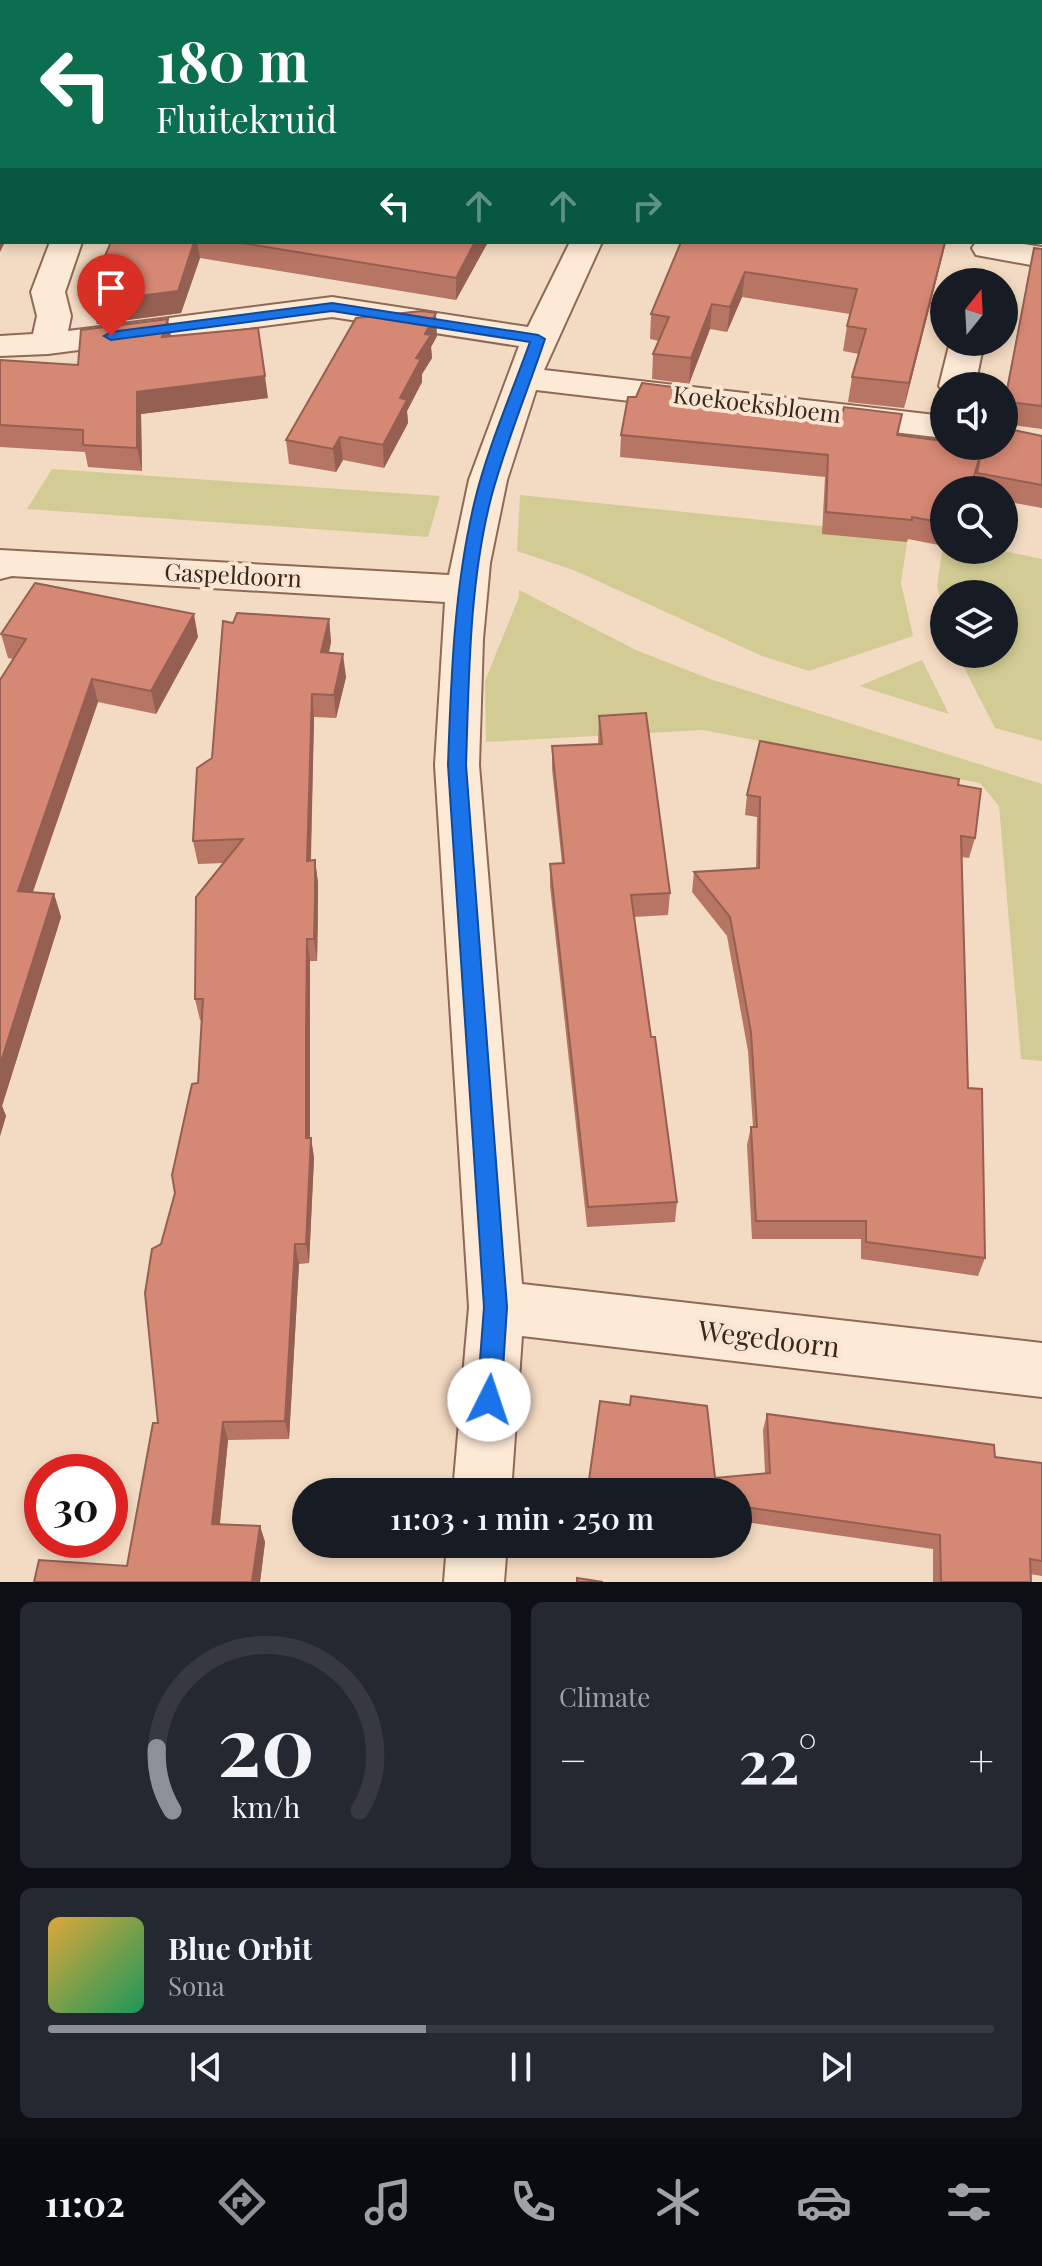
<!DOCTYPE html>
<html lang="en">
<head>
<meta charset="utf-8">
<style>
  :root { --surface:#171b24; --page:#242831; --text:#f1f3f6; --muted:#9ea1a6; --line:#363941; --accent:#8c9099 }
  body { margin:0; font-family:"Playfair Display",serif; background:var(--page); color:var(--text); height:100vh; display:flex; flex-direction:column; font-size:30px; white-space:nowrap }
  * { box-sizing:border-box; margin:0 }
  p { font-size:26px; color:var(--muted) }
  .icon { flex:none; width:44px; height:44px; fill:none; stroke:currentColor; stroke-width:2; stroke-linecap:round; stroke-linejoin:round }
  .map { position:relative; height:1582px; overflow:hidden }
  .sheet { display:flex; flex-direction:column; gap:20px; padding:20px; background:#0d0f14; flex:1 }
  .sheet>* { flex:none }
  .hud { position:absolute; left:0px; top:0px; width:1042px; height:244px; box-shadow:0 4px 12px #0003; background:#0b6e4f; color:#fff; overflow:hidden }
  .needle { width:52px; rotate:18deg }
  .fabs { position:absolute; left:930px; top:268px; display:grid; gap:16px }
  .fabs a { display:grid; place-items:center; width:88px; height:88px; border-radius:50%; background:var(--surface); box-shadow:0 4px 12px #0003; font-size:40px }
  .speed { position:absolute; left:24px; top:1454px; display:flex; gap:16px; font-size:40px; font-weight:700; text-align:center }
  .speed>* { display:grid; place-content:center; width:104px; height:104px; border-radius:50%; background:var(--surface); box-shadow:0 4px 12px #0003; line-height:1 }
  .speed .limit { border:12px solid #d22; background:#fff; color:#111 }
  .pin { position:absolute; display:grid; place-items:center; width:68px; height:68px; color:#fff; margin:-82px -34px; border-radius:50% 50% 50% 0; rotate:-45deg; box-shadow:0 0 8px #0007 }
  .pin .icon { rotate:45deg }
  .me { position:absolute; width:88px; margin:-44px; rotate:4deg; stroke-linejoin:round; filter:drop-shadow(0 0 6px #0008) }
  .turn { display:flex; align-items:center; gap:28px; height:168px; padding:0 24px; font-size:36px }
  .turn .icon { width:104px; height:104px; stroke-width:2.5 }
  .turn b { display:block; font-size:56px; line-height:68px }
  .lanes { display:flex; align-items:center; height:76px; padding:0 24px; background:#0003; justify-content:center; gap:40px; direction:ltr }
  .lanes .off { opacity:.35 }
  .big { font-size:60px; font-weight:600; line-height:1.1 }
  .sheet .card { flex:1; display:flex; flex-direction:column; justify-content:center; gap:12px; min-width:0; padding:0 28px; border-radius:12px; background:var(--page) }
  .sheet .dial { align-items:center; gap:0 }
  .dial svg { height:208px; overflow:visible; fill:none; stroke:var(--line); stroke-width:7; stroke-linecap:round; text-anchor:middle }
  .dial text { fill:var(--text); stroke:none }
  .song { display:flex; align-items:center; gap:24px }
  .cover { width:96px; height:96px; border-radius:12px; background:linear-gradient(135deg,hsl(40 70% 55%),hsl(150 70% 35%)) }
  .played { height:8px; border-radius:4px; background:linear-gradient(90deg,var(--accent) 40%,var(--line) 40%) }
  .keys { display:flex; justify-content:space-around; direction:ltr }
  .heat { display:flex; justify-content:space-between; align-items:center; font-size:44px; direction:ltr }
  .sheet .tiles { flex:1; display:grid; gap:20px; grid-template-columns:1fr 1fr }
  .card:last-child { grid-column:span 2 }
  .trip { position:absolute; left:292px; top:1478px; width:460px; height:80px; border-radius:40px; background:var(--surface); box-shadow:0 4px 12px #0003; font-weight:600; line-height:80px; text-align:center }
  .tabs { display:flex; height:128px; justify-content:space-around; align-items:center; background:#090b0e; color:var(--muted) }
  .tabs .icon { width:56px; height:56px }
  .tabs .current { color:var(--accent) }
  .tabs b { font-size:36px; color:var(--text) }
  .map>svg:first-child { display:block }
</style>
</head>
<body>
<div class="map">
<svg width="1042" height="1582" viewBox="0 0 1042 1582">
  <rect width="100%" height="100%" fill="#f3dac2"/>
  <!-- green -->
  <path fill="#d2cc94" d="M52 469 440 496 428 537 27 509Z
    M520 495 908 535 901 583 913 636 809 671 762 656 576 571 517 551Z
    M944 539V550H999L1042 559V741L995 728 957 654H1004V594H944V612L937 586Z
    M519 590 636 650 710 679 1042 784V1061L1021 1059 999 806 980 783 703 730 486 742 485 681 519 597Z
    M922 660 949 714 859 686Z"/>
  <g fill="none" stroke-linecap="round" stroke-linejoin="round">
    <!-- street casing -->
    <g stroke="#8f6957" stroke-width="4">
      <path id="street" d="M1040 24H1042V40H1040Z
        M1040 156H1042V175H1040Z
        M50 242H82L65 292 71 316 68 331 332 297 528 327 570 242H602L544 370 944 416V438L536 390 507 480 490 563 483 639 479 765 522 1284 1042 1343V1397L522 1336 511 1492H453L469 1307 435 765 445 602 12 576 0 579V550L449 575 469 480 519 346 332 317 48 354 0 356V336L33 334 37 316 31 292Z
        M976 242H1011L1042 247V267L976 255 972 248Z
        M950 342H984L975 386H944V393L939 386Z
        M447 1544H507L504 1582H444Z"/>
    </g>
    <!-- street -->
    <use href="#street" fill="#fce9d6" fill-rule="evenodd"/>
  </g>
  <!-- wall -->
  <path fill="#b77564" d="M203 0H334L333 2H219Z
    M409 0H657L656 2H408Z
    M111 242H488L456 300 200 258 181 313 97 324 92 302 99 283 97 274Z
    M681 242H946L904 408 848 402 852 377 859 354 843 351 847 326 850 314 742 297 727 332 710 329 689 384 652 379 653 354 659 341 650 339 651 314Z
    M1034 248 1042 249V429L1006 424 1005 428 1042 436V508L1004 501V490H973L976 474 971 490H944V546L908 539 907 542 822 534 825 477 620 457 621 435 636 397 681 388 680 401 898 435 944 446H1004V400Z
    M171 336 268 398 141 414 142 471 88 467 85 452 0 447V360L78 365Z
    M437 336 431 347 432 358 422 374V382L407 411 408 423 384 468 343 460 336 472 289 464 286 440Z
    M329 619 331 642 329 653 346 677 336 718 314 717 311 861 315 860 318 883V921L317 961H310V1138H311L314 1158 309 1263 299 1264 289 1439 228 1440 220 1524 260 1526 265 1542 260 1582H34L127 1566 158 1423 161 1244 175 1193 198 1083 202 1020H200L195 999 224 863 198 864 193 841 212 758 233 623Z
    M1 634 198 637 156 714 98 702 33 892 54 894 61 917 2 1106 6 1116 0 1136V680L13 659 8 658Z
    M599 716 670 893 668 915 634 917 651 1037 677 1202 675 1222 587 1227 550 886V864L562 863 552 769V746L598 744Z
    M958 785 975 838 969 858 962 857 968 1088 985 1258 978 1276 861 1259V1239H752L747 1145 751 1127H753L748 1051 727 936 692 892 694 872 756 868 757 817 745 815 747 795Z
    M767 1414 995 1457 1042 1463V1576L1030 1574 1031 1582H933V1549L738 1521V1492H589V1480L715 1478 765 1473 763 1430Z"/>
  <!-- shaded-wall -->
  <path fill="#955f51" d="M322 0H334L333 2H322Z
    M2 136V165L0 167V139Z
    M2 194V242H5L0 252V198Z
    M194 242H197L200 258 181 313 97 324 92 302Z
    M475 242H488L456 300V278Z
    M945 242H946L904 408 909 383Z
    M745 272 742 297 727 332 730 307Z
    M712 304 710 329 689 384 691 358Z
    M436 313 437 336 431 347 432 358 422 374V382L407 411 408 423 384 468 383 445 425 334Z
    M168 319 172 341 162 337Z
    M265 376 268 398 141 414 142 471 137 448V392Z
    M340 437 343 460 336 472 333 449Z
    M194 614 198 637 156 714 151 691Z
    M329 619 331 642 323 676 321 652Z
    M343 654 346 677 336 718 334 695Z
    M92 679 98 702 25 914 18 891Z
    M312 694 314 717 310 883 307 861Z
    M315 860 318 883 317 961 314 939Z
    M54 894 61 917 2 1106 6 1116 0 1136V1065Z
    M307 939 310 961V1158L306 1138Z
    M311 1138 314 1158 309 1263 306 1244Z
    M295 1244 299 1264 289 1439 285 1421Z
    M223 1422 228 1440 218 1540 212 1524Z
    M260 1526 265 1542 260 1582H252Z"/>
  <!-- building -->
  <path fill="#d58874" stroke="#955f51" stroke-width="2" d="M0 0 11 2H2V136L0 139Z
    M409 0H635L634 2H408Z
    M811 0 881 1 1005 0V2H809Z
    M0 185H2V194L0 198Z
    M111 242H194L178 291 92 302 103 274H97Z
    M236 242H475L456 278Z
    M681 242H945L909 383 852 377 866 329 847 326 857 289 745 272 730 307 712 304 691 358 653 354 669 317 651 314Z
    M1034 248 1042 249V406L1007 402 1006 421H1004V406Z
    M422 311 436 313 425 334 431 335 416 358 421 359 400 398 407 400 383 445 340 437 333 449 286 440 356 318Z
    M168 319 162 337 258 328 265 376 137 392V448L83 445V430L0 425V360L78 365 81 330Z
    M642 383 681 388 676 401 841 418 844 407 902 414 897 435 944 441V446H1004V428L1042 436V485L977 473 981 452 970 490H944V523L912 517V520L826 512 828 455 621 435 628 397H636Z
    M35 583 194 614 151 691 92 679 18 891 54 894 0 1065V680L26 639 1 634Z
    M237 613 329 619 321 652 343 654 334 695 312 694 307 861 315 860V899L314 939H307L306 1036V1138H311L306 1244H295L285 1421 223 1422 212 1524 260 1526 252 1581H259V1582H34L39 1560 127 1566 153 1423H158L145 1293 152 1249 161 1244 175 1193 172 1175 192 1084 198 1083 203 999H195L196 897 243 839 193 841 197 768 212 758 223 621 233 623Z
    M646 713 670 893 631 895 651 1037H655L677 1202 588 1207 550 864 564 863 552 746 602 744 599 716Z
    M760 741 959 779 958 785 981 789 975 838 961 836 968 1088 982 1089 985 1258 866 1242V1221H756L751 1127H757L751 1032 730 917 694 872 759 868 760 797 747 795Z
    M631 1396 707 1406 715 1478 770 1473 767 1414 994 1445 995 1457 1042 1463V1561L1030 1559 1031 1582H941L940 1535 738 1506V1492H642L620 1489V1484L589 1480 600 1401 630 1405Z
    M577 1578 603 1582H577Z"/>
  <!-- route -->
  <path fill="#1a73e8" stroke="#114b97" stroke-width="2" d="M332 303 538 335 545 339C527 393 504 447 490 502 469 587 469 678 466 765L507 1307 501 1400 497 1408 489 1411 481 1408 477 1400 484 1307 448 765C451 678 454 589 474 504 487 449 511 395 530 342L332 311 111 340 104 336 111 332Z"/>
  <g text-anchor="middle" stroke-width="8" stroke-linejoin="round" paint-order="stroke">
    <!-- street labels -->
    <g font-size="24" fill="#3d251c" stroke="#f9e6d2">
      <text transform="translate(757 405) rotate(7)" y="8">Koekoeksbloem</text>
      <text transform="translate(233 576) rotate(3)" y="8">Gaspeldoorn</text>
    </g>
    <!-- near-street labels -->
    <g font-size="28" fill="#3d251c" stroke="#f9e6d2">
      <text transform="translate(769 1339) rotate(7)" y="10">Wegedoorn</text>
    </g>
  </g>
</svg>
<div class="fabs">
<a><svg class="needle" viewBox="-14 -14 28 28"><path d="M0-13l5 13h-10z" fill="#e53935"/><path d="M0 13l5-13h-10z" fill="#9ea1a6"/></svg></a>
<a><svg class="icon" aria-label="sound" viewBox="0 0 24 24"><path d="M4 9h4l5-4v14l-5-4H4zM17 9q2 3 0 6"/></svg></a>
<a><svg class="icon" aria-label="search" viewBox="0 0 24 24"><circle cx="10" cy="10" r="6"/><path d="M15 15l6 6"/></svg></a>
<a><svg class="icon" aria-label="layers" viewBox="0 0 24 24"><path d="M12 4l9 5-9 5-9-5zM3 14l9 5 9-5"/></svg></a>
</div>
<div class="speed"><div class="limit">30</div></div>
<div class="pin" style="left:111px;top:336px;background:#d93025"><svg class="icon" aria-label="arrive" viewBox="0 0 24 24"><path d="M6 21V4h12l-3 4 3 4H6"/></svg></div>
<svg class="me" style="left:489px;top:1400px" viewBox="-20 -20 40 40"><circle r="19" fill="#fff"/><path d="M0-13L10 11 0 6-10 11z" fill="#1a73e8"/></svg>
<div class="trip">11:03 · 1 min · 250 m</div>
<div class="hud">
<div class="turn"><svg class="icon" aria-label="left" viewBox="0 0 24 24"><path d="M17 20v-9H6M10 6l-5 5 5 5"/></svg><div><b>180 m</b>Fluitekruid</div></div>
<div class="lanes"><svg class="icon" aria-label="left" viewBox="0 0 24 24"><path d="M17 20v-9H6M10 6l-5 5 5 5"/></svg><svg class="icon off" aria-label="ahead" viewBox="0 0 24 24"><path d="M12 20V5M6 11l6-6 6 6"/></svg><svg class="icon off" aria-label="ahead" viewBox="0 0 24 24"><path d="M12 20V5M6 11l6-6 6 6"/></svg><svg class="icon off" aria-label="right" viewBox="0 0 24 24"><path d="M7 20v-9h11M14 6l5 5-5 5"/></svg></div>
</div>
</div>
<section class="sheet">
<div class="tiles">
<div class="card dial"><svg viewBox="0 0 100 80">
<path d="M14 69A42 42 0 1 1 86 69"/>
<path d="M14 69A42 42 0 0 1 8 45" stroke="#8c9099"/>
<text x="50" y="56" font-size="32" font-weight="700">20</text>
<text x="50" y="72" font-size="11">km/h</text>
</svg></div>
<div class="card"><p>Climate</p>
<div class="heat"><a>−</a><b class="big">22°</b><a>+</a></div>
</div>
<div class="card">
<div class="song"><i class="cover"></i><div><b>Blue Orbit</b><p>Sona</p></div></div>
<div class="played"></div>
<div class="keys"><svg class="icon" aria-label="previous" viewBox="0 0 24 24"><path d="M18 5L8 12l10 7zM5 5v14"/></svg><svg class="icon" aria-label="pause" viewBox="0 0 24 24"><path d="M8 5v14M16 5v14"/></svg><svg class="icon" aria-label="next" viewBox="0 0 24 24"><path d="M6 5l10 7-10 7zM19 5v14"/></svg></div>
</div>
</div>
</section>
<nav class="tabs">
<b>11:02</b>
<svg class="icon current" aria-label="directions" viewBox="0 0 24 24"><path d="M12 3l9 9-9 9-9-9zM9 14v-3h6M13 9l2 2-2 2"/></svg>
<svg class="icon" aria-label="music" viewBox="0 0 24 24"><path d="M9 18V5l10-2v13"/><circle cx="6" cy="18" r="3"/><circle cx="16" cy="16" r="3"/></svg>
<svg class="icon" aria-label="phone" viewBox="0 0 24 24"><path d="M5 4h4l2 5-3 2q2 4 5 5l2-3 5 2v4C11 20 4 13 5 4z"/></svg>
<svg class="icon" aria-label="climate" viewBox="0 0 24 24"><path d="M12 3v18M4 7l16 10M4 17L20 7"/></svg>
<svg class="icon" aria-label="car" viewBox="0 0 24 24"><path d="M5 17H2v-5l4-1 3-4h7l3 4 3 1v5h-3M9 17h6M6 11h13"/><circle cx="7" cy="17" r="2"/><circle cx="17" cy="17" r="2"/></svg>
<svg class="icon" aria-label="filters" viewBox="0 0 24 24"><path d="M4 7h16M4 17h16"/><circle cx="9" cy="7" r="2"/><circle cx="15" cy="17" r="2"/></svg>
</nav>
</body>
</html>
